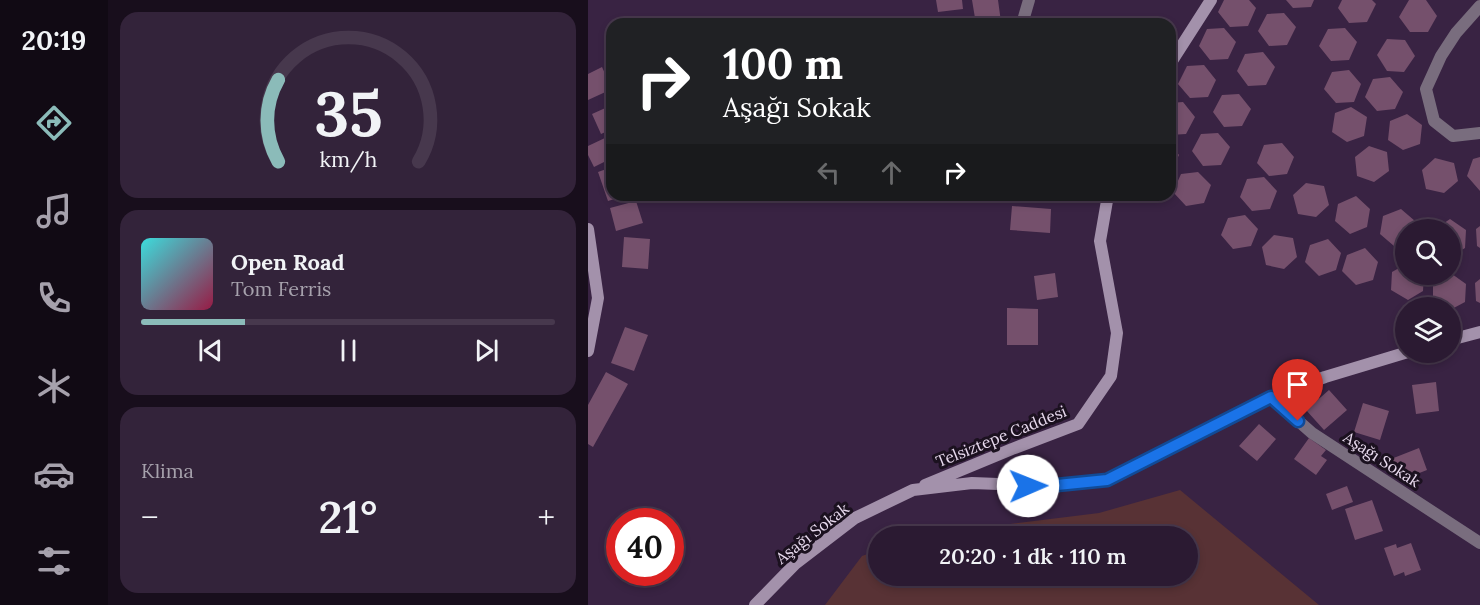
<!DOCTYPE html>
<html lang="tr">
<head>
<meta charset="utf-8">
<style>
  :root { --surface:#2b1a32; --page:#33233a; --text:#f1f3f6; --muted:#a6a1ac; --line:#47384d; --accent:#8bbbb9 }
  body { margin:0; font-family:Lora,serif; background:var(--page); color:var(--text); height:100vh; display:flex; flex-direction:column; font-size:22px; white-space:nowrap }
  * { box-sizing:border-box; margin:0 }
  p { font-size:20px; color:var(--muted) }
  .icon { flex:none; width:33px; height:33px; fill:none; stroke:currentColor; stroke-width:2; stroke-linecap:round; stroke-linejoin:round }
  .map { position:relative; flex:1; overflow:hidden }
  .panel { display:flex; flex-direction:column; gap:12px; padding:12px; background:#180e1c; width:480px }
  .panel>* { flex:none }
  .guide { position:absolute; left:18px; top:18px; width:570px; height:183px; border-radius:18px; box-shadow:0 3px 9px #0003,0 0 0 2px var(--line); background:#202124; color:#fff; overflow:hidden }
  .fabs { position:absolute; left:807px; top:219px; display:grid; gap:12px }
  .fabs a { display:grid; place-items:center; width:66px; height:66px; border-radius:50%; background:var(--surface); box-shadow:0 3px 9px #0003,0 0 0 2px var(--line); font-size:30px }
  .speed { position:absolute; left:18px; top:508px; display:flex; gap:12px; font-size:30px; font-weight:700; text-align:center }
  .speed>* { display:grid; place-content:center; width:78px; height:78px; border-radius:50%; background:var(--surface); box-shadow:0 3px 9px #0003,0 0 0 2px var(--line); line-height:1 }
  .speed .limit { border:9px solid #d22; background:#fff; color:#111 }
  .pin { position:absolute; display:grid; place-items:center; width:51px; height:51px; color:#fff; margin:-62px -26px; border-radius:50% 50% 50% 0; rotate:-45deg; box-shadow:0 0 6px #0007 }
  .pin .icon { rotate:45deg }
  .me { position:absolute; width:66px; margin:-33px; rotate:89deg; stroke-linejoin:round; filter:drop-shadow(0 0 4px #0008) }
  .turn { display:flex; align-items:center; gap:21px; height:126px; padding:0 18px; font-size:27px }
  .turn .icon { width:78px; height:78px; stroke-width:2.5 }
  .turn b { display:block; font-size:42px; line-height:51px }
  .lanes { display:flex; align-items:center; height:57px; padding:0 18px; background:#0003; justify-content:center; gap:30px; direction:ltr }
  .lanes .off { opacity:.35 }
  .big { font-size:45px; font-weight:600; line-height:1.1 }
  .panel .card { flex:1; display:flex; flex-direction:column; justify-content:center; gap:9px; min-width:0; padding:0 21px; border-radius:18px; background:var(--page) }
  .panel .dial { align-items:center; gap:0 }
  .dial svg { height:156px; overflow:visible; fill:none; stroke:var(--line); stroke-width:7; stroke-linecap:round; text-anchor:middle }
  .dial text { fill:var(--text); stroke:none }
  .song { display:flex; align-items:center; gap:18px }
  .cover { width:72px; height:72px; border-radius:9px; background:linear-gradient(135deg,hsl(180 70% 55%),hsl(340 70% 35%)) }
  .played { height:6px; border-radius:3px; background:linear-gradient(90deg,var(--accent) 25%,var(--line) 25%) }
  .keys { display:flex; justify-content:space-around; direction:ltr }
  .heat { display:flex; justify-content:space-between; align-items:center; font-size:33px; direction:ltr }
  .trip { position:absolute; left:280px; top:526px; width:330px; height:60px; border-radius:30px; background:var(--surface); box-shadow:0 3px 9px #0003,0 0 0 2px var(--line); font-weight:600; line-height:60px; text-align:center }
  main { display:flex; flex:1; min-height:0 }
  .dock { display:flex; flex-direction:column; width:108px; justify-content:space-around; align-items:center; background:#110a14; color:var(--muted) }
  .dock .icon { width:42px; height:42px }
  .dock .current { color:var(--accent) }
  .dock b { font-size:27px; color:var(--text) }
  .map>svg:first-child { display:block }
</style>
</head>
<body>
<main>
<nav class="dock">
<b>20:19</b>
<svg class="icon current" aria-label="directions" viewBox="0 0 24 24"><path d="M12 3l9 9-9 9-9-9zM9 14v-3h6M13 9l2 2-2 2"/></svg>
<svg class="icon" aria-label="music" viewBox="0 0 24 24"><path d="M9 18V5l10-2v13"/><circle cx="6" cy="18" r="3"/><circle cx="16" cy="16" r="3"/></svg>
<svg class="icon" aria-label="phone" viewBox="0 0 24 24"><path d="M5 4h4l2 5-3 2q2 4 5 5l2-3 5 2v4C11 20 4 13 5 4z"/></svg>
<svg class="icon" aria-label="climate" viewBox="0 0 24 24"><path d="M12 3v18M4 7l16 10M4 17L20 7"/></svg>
<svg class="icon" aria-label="car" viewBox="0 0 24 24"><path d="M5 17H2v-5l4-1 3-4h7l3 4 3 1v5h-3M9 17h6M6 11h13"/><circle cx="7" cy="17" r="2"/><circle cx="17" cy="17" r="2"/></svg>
<svg class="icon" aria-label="filters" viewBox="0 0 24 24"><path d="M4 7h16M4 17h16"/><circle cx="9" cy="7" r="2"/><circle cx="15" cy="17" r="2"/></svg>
</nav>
<section class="panel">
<div class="card dial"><svg viewBox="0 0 100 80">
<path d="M14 69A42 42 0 1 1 86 69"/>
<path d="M14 69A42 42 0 0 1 14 27" stroke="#8bbbb9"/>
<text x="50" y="56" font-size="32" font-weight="700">35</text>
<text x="50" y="72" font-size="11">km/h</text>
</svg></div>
<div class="card">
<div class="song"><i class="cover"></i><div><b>Open Road</b><p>Tom Ferris</p></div></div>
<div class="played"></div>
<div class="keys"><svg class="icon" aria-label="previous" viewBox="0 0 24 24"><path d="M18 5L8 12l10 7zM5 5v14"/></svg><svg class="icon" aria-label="pause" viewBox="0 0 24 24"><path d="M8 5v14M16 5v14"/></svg><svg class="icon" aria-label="next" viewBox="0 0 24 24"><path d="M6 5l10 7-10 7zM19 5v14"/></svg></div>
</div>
<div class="card"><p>Klima</p>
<div class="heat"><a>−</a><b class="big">21°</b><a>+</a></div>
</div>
</section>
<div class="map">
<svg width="892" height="605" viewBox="0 0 892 605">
  <rect width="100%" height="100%" fill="#392343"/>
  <!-- green -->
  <path fill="#583235" d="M592 490 731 605H237L274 556 291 550V576H600V537H332L342 534 511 513Z"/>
  <!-- building -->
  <path fill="#75506c" d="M348 0H374L375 9 350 12Z
    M384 0H410L413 22 388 24Z
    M636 0H661L668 8 660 26 642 27 630 12Z
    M698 0H726L723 7 705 8Z
    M754 0H784L788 4 779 22 761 23 750 8Z
    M821 0H838L849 16 840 32H822L811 17Z
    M696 13 708 27 699 45 681 46 670 31 679 14Z
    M636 28 648 42 640 59 622 60 611 46 619 29Z
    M757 28 769 42 761 60 743 61 731 46 740 29Z
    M799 39 817 40 827 56 816 72 799 71 789 55Z
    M675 52 687 67 678 85 660 86 649 71 657 54Z
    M616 65 628 80 620 97 602 98 590 84 599 66Z
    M14 67 24 89 0 100V74Z
    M761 70 773 84 766 102 748 103 736 89 744 72Z
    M802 77 815 92 807 109 789 111 777 97 785 79Z
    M651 94 663 109 654 126 636 127 625 112 634 95Z
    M595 102 607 117 598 134 582 135V103Z
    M24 105V129L13 134 4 114Z
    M763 107 779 117 776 136 759 142 744 132 747 113Z
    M819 114 834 125 832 144 815 150 800 140 802 121Z
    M630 133 642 147 633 165 615 166 604 151 613 134Z
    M19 137 24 147V158L6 167 0 155V146Z
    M582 143 591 155 582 173Z
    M694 143 706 157 699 174 681 176 669 163 676 145Z
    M781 146 799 152 801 171 786 182 769 176 767 157Z
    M892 157V191L879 176 885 159Z
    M847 158 866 163 870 181 856 193 838 189 834 170Z
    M24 167V195L36 196 20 201 10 172Z
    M610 172 623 185 616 203 598 206 585 192 593 174Z
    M676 177 689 191 682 209 664 211 652 197 659 179Z
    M718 183 736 186 741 205 728 217 710 214 705 195Z
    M768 196 782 209 779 227 762 234 747 221 750 204Z
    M48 201 55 223 28 231 22 208Z
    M424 206 463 209 462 233 422 230Z
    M813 209 827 221 825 230H818V242L806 246 792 234 795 216Z
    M657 215 670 229 663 246 645 249 633 235 640 218Z
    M862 219 878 230 877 248 862 257V230H846Z
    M892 226V248L889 246 888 229Z
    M686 235 705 238 709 257 696 269 678 265 674 247Z
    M36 237 62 239 60 269 34 267Z
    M740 239 753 253 748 270 731 276 717 262 722 245Z
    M777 248 790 262 785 280 768 285 754 271 759 255Z
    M818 264V274H836L835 291 820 300 803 290 804 272Z
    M467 273 470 297 449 300 446 276Z
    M860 274H864L878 284 877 302 862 310V308H855L845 301V283Z
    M892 279V303L888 301 887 283Z
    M419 308 450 309V345H419Z
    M37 327 60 335 46 371 23 363Z
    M18 372 40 384 5 447 0 444V405Z
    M848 382 851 411 828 414 824 385Z
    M741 390 759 410 736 430 718 410Z
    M775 403 801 411 792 440 766 432Z
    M671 424 688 439 669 461 651 446Z
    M721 438 738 450 733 456 739 460 728 475 706 459Z
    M831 448 839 470 811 481 803 459Z
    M759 486 765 502 744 510 738 494Z
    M784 500 795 531 767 540 757 509Z
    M823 543 833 570 817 576 816 572 806 576 796 548 808 544 809 548Z"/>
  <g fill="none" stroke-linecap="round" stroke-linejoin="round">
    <!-- street -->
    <path stroke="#796d7e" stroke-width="12" d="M892 6 868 33 853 56 838 89 846 121 865 136 892 133
      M434 24 441 0
      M683 397 724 433 892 543"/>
    <!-- secondary -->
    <path stroke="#a391ab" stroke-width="12" d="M582 64 623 0
      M0 229 10 298 0 351
      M862 340 892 332
      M337 485 424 449 490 424 523 376 529 333 512 241 520 195
      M167 605 207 564 267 518 325 490 384 483 458 486 519 480 683 397 737 377 820 352"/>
  </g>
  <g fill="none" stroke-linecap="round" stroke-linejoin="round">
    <!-- route casing -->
    <g stroke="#114b97" stroke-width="15">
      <path id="route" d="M440 486H459L519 480 683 397 710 421"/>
    </g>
    <!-- route -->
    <use href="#route" stroke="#1a73e8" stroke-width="10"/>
  </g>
  <g text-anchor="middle" stroke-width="6" stroke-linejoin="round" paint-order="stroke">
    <!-- street labels -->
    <g font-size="16" fill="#e8daee" stroke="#1b111f">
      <text transform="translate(413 436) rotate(-22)" y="6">Telsiztepe Caddesi</text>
      <text transform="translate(794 459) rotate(33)" y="6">Aşağı Sokak</text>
      <text transform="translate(224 533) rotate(-38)" y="6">Aşağı Sokak</text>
    </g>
  </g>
</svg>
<div class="fabs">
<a><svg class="icon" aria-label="search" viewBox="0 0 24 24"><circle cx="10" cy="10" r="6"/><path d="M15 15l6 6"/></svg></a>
<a><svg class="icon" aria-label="layers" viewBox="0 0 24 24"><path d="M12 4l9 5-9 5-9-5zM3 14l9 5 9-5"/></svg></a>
</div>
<div class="speed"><div class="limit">40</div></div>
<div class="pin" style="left:710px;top:421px;background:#d93025"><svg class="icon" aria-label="arrive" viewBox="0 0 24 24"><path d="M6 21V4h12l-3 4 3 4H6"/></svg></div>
<svg class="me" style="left:440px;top:486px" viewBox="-20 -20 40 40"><circle r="19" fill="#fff"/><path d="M0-13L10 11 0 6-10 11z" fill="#1a73e8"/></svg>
<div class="trip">20:20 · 1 dk · 110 m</div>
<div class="guide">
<div class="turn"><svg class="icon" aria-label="right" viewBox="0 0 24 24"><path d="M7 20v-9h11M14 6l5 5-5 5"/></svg><div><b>100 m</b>Aşağı Sokak</div></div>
<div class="lanes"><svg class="icon off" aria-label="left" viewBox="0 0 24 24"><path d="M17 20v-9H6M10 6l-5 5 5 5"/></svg><svg class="icon off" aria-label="ahead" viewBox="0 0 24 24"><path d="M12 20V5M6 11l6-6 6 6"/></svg><svg class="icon" aria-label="right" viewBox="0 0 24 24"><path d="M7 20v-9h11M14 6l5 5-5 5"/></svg></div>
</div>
</div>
</main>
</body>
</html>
